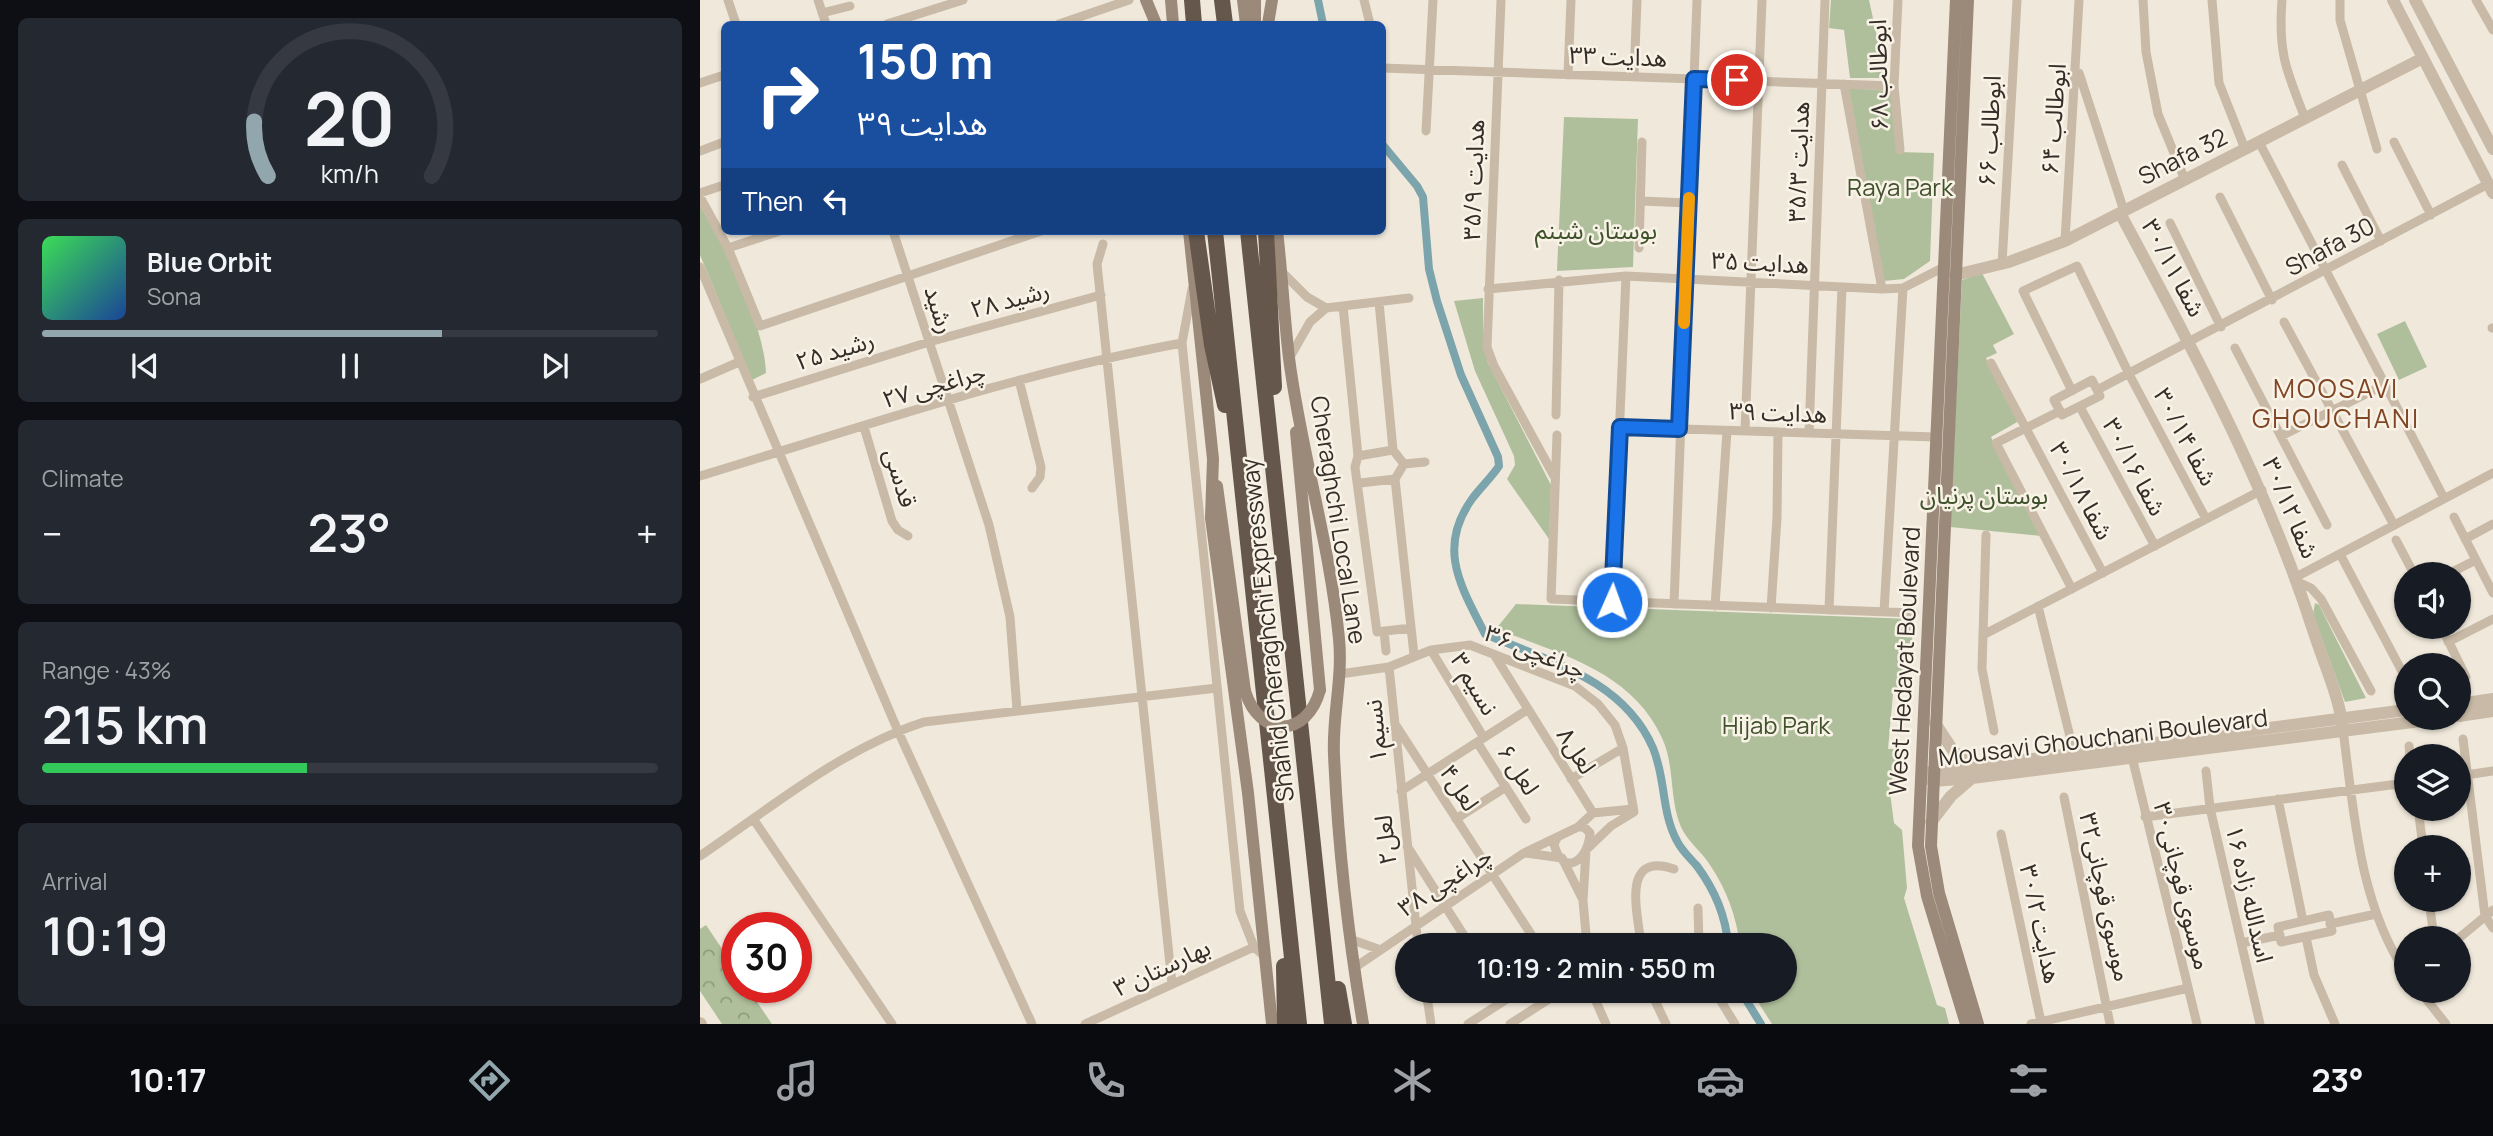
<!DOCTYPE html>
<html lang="en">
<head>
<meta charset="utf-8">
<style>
  :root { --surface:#171b24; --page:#242831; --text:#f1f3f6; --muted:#9ea1a6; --line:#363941; --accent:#92a7ad }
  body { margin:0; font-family:Manrope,"Noto Sans Arabic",sans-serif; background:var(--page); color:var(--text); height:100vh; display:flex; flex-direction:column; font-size:26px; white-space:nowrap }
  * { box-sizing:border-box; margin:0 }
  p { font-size:23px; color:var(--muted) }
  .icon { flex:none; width:38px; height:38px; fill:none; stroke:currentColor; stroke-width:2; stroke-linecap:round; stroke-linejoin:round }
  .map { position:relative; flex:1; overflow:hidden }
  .sheet { display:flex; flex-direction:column; gap:18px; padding:18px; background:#0d0f14; width:700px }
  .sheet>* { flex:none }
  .guide { position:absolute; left:21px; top:21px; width:665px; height:214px; border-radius:10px; box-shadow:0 2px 5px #0004; background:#1a4fa0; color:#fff; overflow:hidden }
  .tools { position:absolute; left:1694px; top:562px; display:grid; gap:14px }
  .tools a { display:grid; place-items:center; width:77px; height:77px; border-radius:50%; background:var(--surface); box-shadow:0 2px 5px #0004; font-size:35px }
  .speed { position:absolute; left:21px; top:912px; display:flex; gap:14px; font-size:35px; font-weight:700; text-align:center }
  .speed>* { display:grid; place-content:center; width:91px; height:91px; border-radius:50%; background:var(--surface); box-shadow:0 2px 5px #0004; line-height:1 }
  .speed .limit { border:10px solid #d22; background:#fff; color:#111 }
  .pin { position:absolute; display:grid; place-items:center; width:60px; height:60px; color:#fff; margin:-30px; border:4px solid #fff; border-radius:50%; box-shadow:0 2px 7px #0007 }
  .me { position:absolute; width:77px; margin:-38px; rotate:2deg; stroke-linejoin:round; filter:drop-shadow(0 0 5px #0008) }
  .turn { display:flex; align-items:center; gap:24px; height:147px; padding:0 21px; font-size:32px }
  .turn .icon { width:91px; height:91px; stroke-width:2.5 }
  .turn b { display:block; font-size:49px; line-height:60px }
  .then { display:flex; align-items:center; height:66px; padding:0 21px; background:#0003; gap:14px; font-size:26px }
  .big { font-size:52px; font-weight:600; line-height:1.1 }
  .sheet .card { flex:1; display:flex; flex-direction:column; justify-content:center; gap:10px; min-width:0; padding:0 24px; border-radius:10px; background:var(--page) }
  .sheet .dial { align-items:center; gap:0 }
  .dial svg { height:182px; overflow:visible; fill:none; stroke:var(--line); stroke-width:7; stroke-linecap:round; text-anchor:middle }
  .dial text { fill:var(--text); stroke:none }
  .song { display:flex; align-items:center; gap:21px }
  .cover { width:84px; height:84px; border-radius:10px; background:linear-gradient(135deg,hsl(130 70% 55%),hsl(220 70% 35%)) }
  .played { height:7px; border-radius:4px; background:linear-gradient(90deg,var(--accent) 65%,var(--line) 65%) }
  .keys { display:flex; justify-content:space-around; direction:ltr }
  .heat { display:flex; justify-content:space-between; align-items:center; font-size:38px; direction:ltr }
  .charge { height:10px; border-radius:5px; background:linear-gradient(90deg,#34c759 43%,var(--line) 0) }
  .trip { position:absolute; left:695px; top:933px; width:402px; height:70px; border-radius:35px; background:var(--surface); box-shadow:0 2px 5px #0004; font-weight:600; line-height:70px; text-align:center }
  .dock { display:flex; height:112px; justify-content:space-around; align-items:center; background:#090b0e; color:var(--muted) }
  .dock .icon { width:49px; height:49px }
  .dock .current { color:var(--accent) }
  .dock b { font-size:32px; color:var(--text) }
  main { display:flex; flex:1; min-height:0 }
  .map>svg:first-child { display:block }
</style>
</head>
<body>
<main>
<section class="sheet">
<div class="card dial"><svg viewBox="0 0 100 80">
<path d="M14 69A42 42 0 1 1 86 69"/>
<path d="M14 69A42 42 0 0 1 8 45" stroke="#92a7ad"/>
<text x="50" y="56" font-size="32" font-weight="700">20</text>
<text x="50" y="72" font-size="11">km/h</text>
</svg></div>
<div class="card">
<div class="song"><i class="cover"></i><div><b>Blue Orbit</b><p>Sona</p></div></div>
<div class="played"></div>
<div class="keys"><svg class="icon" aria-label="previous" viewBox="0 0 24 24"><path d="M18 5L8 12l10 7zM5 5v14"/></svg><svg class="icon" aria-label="pause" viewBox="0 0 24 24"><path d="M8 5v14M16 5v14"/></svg><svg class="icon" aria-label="next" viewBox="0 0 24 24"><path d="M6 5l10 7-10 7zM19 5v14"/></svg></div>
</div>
<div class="card"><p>Climate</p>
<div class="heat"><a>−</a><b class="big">23°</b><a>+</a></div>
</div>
<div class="card"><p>Range · 43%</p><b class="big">215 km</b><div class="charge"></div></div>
<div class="card"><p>Arrival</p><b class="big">10:19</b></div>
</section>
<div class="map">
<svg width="1793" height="1024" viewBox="0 0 1793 1024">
  <defs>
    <pattern id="forest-crowns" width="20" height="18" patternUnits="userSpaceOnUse" patternTransform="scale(1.75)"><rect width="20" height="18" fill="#afbf9b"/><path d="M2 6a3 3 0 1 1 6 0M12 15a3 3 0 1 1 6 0" fill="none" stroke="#8f9c7e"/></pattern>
  </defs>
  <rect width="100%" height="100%" fill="#f0e9db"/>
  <!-- green -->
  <path fill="#afbf9b" d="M1131 0H1169L1186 78H1150L1144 30 1129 28Z
    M1148 88 1192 91 1198 152 1234 153 1230 261 1204 279 1184 281Z
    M864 117 938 119 933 267 857 271Z
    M0 206C26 249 64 323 66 373L52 380 0 255Z
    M1282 273 1314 334 1293 345 1297 353 1286 358 1319 421 1291 437 1341 536 1250 527 1262 280Z
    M783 298V344L788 363 851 485 849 539 807 479 815 465 814 456 775 371 754 301Z
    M1705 321 1727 367 1699 380 1677 334Z
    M1615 603 1619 605 1666 698 1645 702 1613 614Z
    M816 604 1213 619 1211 665 1204 684 1193 694 1188 749H1203L1200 766 1189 785 1194 823 1202 830 1207 888 1204 898 1237 1005 1245 1008 1249 1024H1072L1051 991 1085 990V945H1040C1036 916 1027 890 1010 865 1002 852 987 841 981 827 969 799 975 766 962 738 932 671 858 653 796 629Z"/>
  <!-- forest -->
  <path fill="url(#forest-crowns)" d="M6 925 37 971V987H47L72 1024H22L0 991V929Z"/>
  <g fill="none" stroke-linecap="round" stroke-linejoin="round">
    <!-- canal -->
    <path stroke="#7ba4ac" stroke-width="8" d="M618 0 623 24
      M682 144 717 186 723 197 729 269 737 301 761 375 798 457 799 466C791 478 780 488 772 499 736 549 762 588 785 634 848 661 923 679 953 748 966 779 961 811 977 841 982 851 990 858 997 866 1014 889 1026 917 1028 945
      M1040 990 1061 1024"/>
    <!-- minor -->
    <path stroke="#c8baa7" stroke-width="9" d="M28 0 36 24
      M118 0 126 24
      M664 0 670 24
      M801 0 787 347 794 366 854 476
      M1198 0 1194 86 1200 150
      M1443 0 1446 52 1458 114 1485 180
      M1512 0 1519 83 1545 149
      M1582 0C1578 53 1586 70 1605 118
      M1640 0V20L1677 149
      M1776 0 1793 30
      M122 13 150 6
      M187 24 263 0
      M359 24 429 0
      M682 68 1194 86
      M1379 73 1424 211
      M868 75 871 0
      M934 77 937 0
      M0 83 24 75
      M1144 84 1182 289
      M726 131 733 0
      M1559 142 1744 498
      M1694 142 1731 215
      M0 151 24 142
      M1642 165 1681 241
      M0 193 24 185
      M0 197 28 248 60 326 341 231
      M1520 197 1572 300
      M941 201 989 203
      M1470 223 1521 327
      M193 231 289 525 310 617 317 710
      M1365 241 1379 0
      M403 244 397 264 472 984
      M28 248 80 231
      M939 248 942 142
      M1302 264 1317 0
      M0 267 198 731 332 1024
      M581 271 607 297 626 308
      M492 289 482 343 540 911 554 947 565 957
      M788 289 926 276 1182 289 1203 288 1242 268
      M679 302 693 450 704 464 695 479 714 655
      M643 306 658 456 655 467 677 632 711 628
      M1584 322 1694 525
      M1792 328H1793
      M1535 348 1627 525
      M590 357 610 322 626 308 709 298
      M1291 363 1403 573
      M0 379 39 362
      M319 380 341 467 340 477 332 488
      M1397 390 1788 184
      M1372 391 1323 291 1377 266 1429 374 1506 519
      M53 397 229 342 401 295
      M1380 407 1455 546
      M1360 411 1354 400 1392 380 1400 396 1362 415 1360 411 1296 443 1372 589
      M856 415 859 280
      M164 427 192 521 198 530 208 536
      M920 427 1236 437
      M1045 431 1062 0
      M1109 433 1125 0
      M857 435 851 599 1214 613
      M1581 436 1686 384
      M658 456 693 450
      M704 464 725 462
      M0 476C159 428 318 373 482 343
      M660 483 695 479
      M1754 517 1793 593
      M1286 535 1282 669 1294 731
      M1765 539 1793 524
      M1696 540 1714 574
      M1640 554 1706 679
      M1748 574 1776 560
      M1596 577 1793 473
      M1598 582 1611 588 1621 599 1671 691
      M912 602 926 276
      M974 604 997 0
      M1015 606 1027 431
      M1338 606 1374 753
      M1071 608 1077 518 1078 432
      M1129 610 1142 287
      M1184 612 1203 288
      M1741 626 1766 677
      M684 631 686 651
      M1283 635 1562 490
      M1748 642 1793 619
      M731 650 784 738
      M795 656 893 813
      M689 667 718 945
      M640 674 689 667 731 650 770 645 875 686 898 704 915 725 923 748 934 812 911 826 886 850 883 901 887 945
      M695 724 838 945
      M1643 730C1654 813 1659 903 1706 973
      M1763 739 1785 916 1793 928
      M777 742 826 819
      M1709 746 1710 756
      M1432 757 1497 1024
      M1506 771 1510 808 1560 1024
      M1759 776 1793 771
      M871 779 923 748
      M701 791 827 710
      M1364 797 1410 1024
      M1578 799 1603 921
      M1718 808 1723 847
      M1445 817 1706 783
      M756 819 806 787
      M54 820 192 1024
      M878 827 893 813 933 809
      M1301 834 1341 1022
      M707 846 770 945
      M826 853 862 858 883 900
      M0 856C72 807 141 749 224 722L517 688
      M1729 900 1734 938
      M998 908 999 945
      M1629 915 1632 931 1581 942 1578 927Z
      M1630 924 1676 914
      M1606 937 1614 975 1635 1024
      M1759 938 1793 910
      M650 939 678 949
      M1542 943 1580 935
      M941 945C938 913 920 851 974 869
      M983 945 997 939
      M654 968 824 853 878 827H884L890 833C888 863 862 877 854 844L857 838
      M726 990 731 1024
      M797 990 804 1001
      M891 990 906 1024
      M950 990 966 1024
      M1014 990 1035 1024
      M1719 990 1746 1024
      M385 1024 554 947
      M768 1024 821 990
      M810 1024 863 990
      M1331 1024 1488 988"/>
    <!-- tertiary -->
    <path stroke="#c8baa7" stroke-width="12" d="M1693 0 1793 193
      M1715 0 1793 149
      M1420 213C1493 350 1567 485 1614 633 1624 664 1640 698 1643 730
      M1255 275 1309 262 1365 241 1723 58
      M1759 704 1793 699
      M1759 716 1793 711
      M1235 723 1254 752 1279 765
      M1225 773 1706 710
      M1224 776 1233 781 1272 778 1744 718
      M1231 822 1251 796 1272 778
      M0 1023 1 1024"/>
    <!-- secondary -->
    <path stroke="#9b8979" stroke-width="12" d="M446 0 456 24
      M471 0 473 24
      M543 0 546 24
      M555 0V24
      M1256 0 1218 846 1227 896 1266 1024
      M1268 0 1231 846 1239 893 1278 1024
      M568 24 572 0
      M489 231 513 459 511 518 548 793 572 1024
      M577 231C582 273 584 316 589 358 601 452 630 544 639 639 643 679 632 716 634 755 638 845 648 935 663 1024
      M596 432 620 690
      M517 486 545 691"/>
    <!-- trunk -->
    <path stroke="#66574c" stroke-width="16" d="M492 0 494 24
      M522 0 525 24
      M496 231 512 345 525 405
      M515 231 599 1024
      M548 231 632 1024
      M566 231 574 387
      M584 966 585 1024
      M638 989 644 1024"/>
    <!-- secondary-bridge -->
    <path stroke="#9b8979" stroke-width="12" d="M545 691C560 739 607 738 620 690"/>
  </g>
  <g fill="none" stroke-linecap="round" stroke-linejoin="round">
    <!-- route casing -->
    <g stroke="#114b97" stroke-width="18">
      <path id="route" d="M912 602 920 427 979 429 994 79 1037 80"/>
    </g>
    <!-- route -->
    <use href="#route" stroke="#1a73e8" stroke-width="12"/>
    <!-- slow -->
    <path stroke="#f59e0b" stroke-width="12" d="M984 323 989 198"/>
  </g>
  <g text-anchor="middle" stroke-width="5" stroke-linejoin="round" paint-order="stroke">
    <!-- street labels -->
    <g font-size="24" fill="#352d27" stroke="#f8f2e7">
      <text transform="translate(918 57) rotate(2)" y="8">هدایت ۳۳</text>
      <text transform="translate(1179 75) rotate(-91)" y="8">ابوطالب ۶۸</text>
      <text transform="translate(1354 119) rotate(-86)" y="8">ابوطالب ۶۴</text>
      <text transform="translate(1290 131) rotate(-87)" y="8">ابوطالب ۶۶</text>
      <text transform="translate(1483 157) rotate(-27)" y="8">Shafa 32</text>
      <text transform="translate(1099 162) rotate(-88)" y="8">هدایت ۳۵/۳</text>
      <text transform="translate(774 180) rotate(-88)" y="8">هدایت ۳۵/۹</text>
      <text transform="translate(1630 247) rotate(-28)" y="8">Shafa 30</text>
      <text transform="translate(1060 263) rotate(3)" y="8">هدایت ۳۵</text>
      <text transform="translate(1473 268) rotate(62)" y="8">شفا ۳۰/۱۱</text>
      <text transform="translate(310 300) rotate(-15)" y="8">رشید ۲۸</text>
      <text transform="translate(239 310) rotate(72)" y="8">رشید</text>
      <text transform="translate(135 351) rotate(-17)" y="8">رشید ۲۵</text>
      <text transform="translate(234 386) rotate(-16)" y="8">چراغچی ۲۷</text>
      <text transform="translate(1078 413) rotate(2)" y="8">هدایت ۳۹</text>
      <text transform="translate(1485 437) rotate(62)" y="8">شفا ۳۰/۱۴</text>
      <text transform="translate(1434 467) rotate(62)" y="8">شفا ۳۰/۱۶</text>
      <text transform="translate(200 478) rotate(73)" y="8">قدسی</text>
      <text transform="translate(1381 491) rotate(62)" y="8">شفا ۳۰/۱۸</text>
      <text transform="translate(1590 508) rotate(67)" y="8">شفا ۳۰/۱۲</text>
      <text transform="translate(638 520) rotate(81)" y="8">Cheraghchi Local Lane</text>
      <text transform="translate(568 630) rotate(-96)" y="8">Shahid Cheraghchi Expressway</text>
      <text transform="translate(835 652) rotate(22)" y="8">چراغچی ۳۶</text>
      <text transform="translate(1205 661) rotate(-87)" y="8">West Hedayat Boulevard</text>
      <text transform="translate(774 684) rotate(59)" y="8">نسیم ۳</text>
      <text transform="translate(676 731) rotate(-95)" y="8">نسیم۱</text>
      <text transform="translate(1403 738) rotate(-7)" y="8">Mousavi Ghouchani Boulevard</text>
      <text transform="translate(876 751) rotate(57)" y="8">لعل۸</text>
      <text transform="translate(818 770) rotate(57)" y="8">لعل ۶</text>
      <text transform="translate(759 788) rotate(57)" y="8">لعل۴</text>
      <text transform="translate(686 840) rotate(-96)" y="8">لعل۲</text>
      <text transform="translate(745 882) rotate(-33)" y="8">چراغچی ۳۸</text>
      <text transform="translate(1482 886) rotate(76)" y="8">موسوی قوچانی۳۰</text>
      <text transform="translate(1549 894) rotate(77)" y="8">اسدالله زاده ۱۶</text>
      <text transform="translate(1405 897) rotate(78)" y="8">موسوی قوچانی۳۲</text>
      <text transform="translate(1340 924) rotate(78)" y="8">هدایت ۳۰/۲</text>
      <text transform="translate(462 968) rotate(-25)" y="8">بهارستان ۳</text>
    </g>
    <!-- park labels -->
    <g font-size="24" fill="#40522c" stroke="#f8f2e7">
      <text x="1200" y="196">Raya Park</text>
      <text x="896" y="239">بوستان شبنم</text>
      <text x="1284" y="504">بوستان پرنیان</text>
      <text x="1076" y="734">Hijab Park</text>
    </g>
    <!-- neighbourhood labels -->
    <g font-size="26" letter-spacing="2" fill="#804524" stroke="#f8f2e7">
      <text x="1636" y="398">MOOSAVI<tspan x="1636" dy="30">GHOUCHANI</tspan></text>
    </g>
  </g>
</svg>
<div class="tools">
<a><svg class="icon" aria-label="sound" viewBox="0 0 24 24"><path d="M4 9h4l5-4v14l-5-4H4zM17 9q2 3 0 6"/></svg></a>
<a><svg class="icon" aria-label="search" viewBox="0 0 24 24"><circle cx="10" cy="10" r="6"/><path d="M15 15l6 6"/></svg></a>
<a><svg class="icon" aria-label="layers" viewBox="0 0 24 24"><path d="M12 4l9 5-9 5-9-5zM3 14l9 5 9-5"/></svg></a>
<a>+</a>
<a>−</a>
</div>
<div class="speed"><div class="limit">30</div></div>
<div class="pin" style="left:1037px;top:80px;background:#d93025"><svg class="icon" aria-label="arrive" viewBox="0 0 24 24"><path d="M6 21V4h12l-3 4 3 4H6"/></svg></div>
<svg class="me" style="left:912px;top:602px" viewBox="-20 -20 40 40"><circle r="17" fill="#1a73e8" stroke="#fff" stroke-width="3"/><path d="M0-11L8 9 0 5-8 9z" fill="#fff"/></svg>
<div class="trip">10:19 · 2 min · 550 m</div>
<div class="guide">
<div class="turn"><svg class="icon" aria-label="right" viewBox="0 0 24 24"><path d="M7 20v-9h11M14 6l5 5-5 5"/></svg><div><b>150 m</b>هدایت ۳۹</div></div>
<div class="then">Then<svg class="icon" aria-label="left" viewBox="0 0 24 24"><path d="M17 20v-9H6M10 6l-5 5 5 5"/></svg></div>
</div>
</div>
</main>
<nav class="dock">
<b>10:17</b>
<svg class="icon current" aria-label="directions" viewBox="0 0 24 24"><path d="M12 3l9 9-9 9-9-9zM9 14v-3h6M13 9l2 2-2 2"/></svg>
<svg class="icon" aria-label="music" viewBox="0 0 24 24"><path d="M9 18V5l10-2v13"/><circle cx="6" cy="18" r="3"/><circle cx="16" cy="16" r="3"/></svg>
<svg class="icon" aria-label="phone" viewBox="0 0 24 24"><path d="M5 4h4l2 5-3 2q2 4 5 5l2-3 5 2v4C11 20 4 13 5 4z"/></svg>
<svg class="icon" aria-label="climate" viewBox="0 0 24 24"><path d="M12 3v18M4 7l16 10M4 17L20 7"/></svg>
<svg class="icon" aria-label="car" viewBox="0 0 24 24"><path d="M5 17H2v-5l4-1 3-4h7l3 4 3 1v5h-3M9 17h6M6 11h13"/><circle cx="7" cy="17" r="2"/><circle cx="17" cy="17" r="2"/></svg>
<svg class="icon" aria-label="filters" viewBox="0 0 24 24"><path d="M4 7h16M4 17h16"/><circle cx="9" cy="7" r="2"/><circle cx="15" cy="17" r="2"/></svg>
<b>23°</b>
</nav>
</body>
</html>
